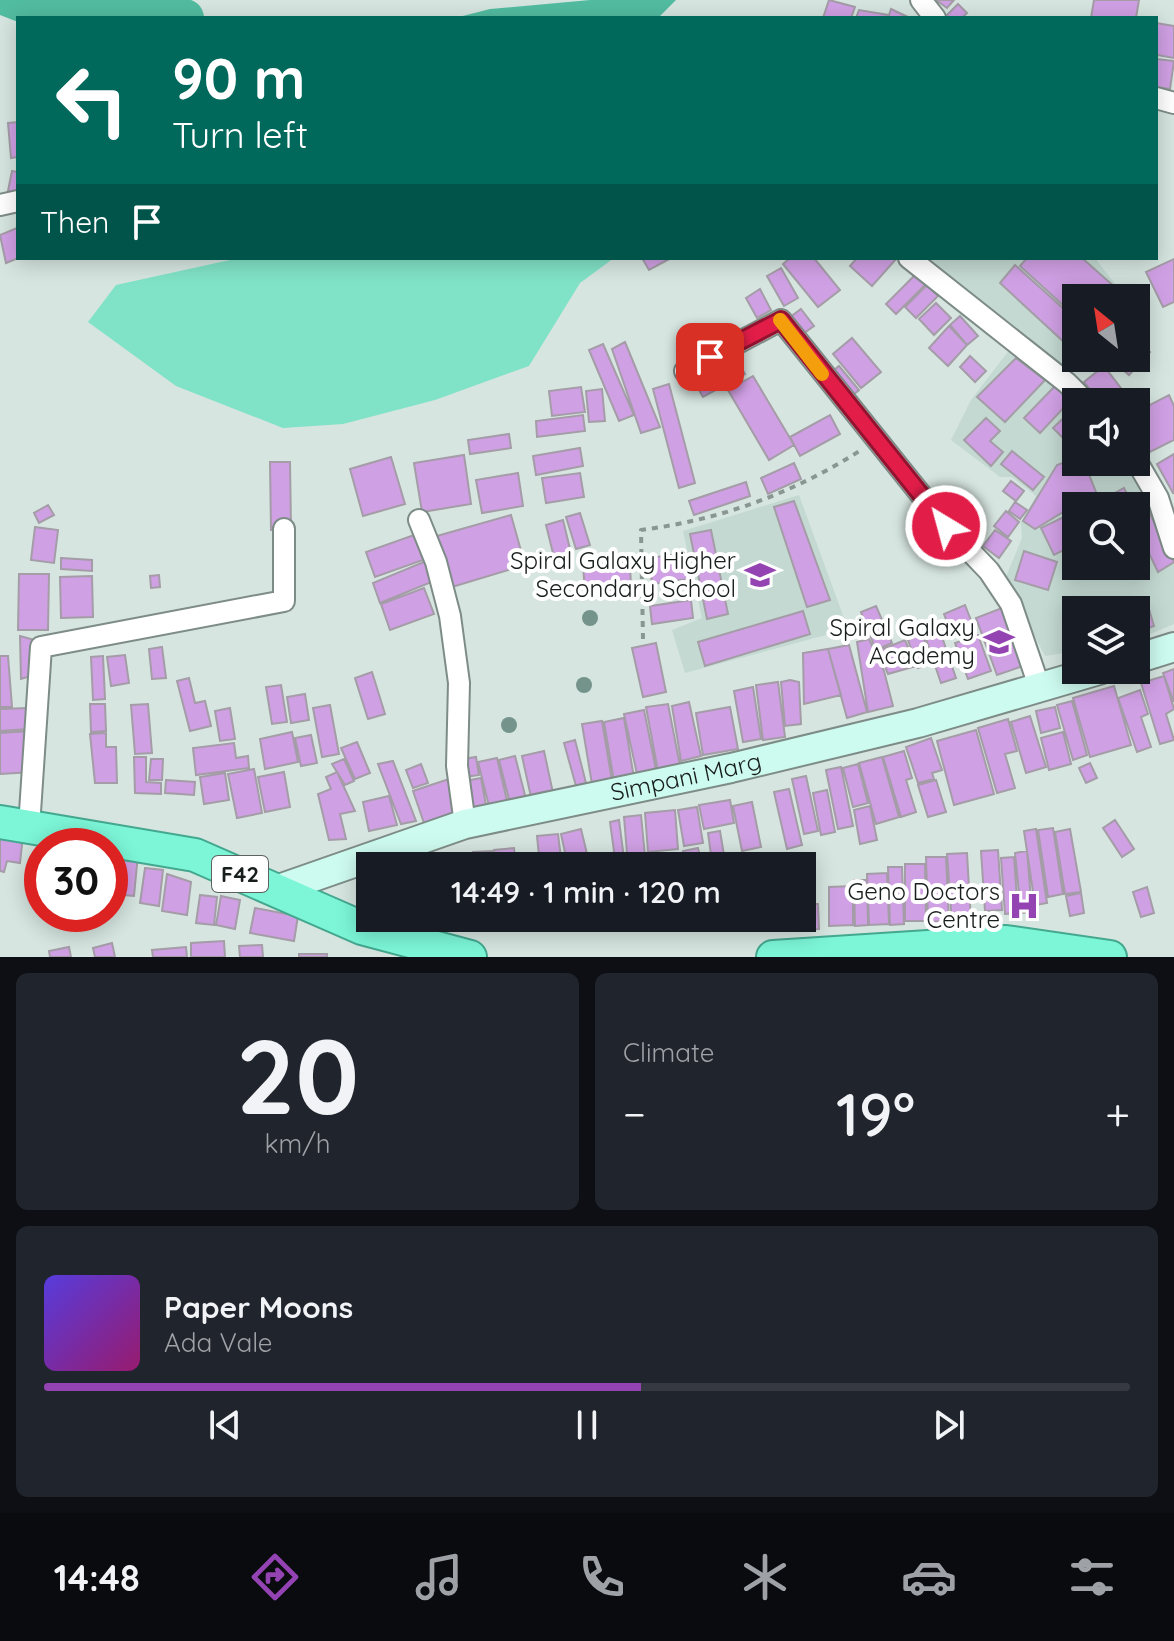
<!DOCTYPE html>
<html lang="en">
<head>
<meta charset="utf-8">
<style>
  :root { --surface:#171b24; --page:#20242c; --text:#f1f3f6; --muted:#9ea1a6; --line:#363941; --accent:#9443b2 }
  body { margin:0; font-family:Quicksand,sans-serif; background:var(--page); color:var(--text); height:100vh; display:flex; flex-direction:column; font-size:30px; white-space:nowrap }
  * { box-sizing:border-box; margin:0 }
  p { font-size:26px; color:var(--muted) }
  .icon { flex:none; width:44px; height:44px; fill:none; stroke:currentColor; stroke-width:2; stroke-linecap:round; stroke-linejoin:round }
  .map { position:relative; height:957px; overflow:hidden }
  .side { display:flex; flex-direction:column; gap:16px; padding:16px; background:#0d0f14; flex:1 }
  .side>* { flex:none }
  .guide { position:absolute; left:16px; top:16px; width:1142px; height:244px; border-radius:0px; box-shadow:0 4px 20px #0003; background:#00695c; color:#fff; overflow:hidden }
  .needle { width:52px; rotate:330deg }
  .tools { position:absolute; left:1062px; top:284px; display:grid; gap:16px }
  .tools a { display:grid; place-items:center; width:88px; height:88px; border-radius:0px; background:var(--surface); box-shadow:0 4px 20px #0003; font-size:40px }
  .speed { position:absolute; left:24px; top:828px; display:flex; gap:16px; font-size:40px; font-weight:700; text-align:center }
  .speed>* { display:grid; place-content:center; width:104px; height:104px; border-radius:50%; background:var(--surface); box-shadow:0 4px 20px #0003; line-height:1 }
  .speed .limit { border:12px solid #d22; background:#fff; color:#111 }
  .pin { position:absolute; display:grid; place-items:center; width:68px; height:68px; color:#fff; margin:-34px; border-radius:16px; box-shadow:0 4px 12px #0006 }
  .me { position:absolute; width:88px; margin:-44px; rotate:323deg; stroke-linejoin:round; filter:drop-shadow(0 0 6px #0008) }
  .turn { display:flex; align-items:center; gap:28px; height:168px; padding:0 24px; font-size:36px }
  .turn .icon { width:104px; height:104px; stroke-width:2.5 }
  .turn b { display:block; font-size:56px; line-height:68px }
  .then { display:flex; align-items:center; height:76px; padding:0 24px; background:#0003; gap:16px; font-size:30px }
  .big { font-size:60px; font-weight:600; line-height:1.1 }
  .side .widget { flex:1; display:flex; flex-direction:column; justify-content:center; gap:12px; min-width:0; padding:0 28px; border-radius:12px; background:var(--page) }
  .side .dial { align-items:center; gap:0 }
  .dial b { font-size:104px; line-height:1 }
  .song { display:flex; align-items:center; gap:24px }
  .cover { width:96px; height:96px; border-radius:12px; background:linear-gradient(135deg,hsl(250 70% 55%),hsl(320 70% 35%)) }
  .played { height:8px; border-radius:4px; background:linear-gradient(90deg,var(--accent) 55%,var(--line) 55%) }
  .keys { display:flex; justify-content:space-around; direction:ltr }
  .heat { display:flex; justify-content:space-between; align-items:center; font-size:44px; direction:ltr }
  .side .tiles { flex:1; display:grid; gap:16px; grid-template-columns:1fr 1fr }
  .widget:last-child { grid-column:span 2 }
  .trip { position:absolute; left:356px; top:852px; width:460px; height:80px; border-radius:0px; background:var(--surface); box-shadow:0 4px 20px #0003; font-weight:600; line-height:80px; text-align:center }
  .tab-bar { display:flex; height:128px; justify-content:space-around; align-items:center; background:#090b0e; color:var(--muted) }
  .tab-bar .icon { width:56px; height:56px }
  .tab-bar .active { color:var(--accent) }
  .tab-bar b { font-size:36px; color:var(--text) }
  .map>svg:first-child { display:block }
</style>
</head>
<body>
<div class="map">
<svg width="1174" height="957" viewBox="0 0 1174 957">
  <rect width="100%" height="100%" fill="#d6e5e0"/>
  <!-- built -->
  <path fill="#c3d9d1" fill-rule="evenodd" d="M924 258H1095L1126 298H1076V355L1061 369 1028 336Z
    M1010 349 1076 402V462H1130L1174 561V624L1136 640V610H1076V651L1045 656 1005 579 1022 538 1021 522 1036 496 1012 477H1000L951 440 971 400ZM1076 506H1136V566H1076Z
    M799 495 848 629 685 673 672 630 702 618 683 531Z"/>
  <!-- green -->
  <path fill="#80e2c6" d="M239 258H614L580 283 529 366 435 400 343 424 283 428 176 386 88 322 116 285Z"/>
  <!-- water -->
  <path fill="#52bca0" d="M0 0H142L158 18H18V22L0 15Z
    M590 0H676L658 18H455L490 9Z"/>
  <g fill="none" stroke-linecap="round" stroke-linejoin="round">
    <!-- river -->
    <path stroke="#52bca0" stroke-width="38" d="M40 0 185 18"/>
  </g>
  <!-- building -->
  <path fill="#d0a0e4" stroke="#a49ca7" stroke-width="2" d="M829 0 855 7 851 18H823Z
    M936 0H954L947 8Z
    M1094 0H1139L1136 18H1091Z
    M958 4 967 13 962 18H944Z
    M891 9 910 18H856L859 10 889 15Z
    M1156 23 1174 26V58L1157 55Z
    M1156 59 1174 61 1170 89 1156 87Z
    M18 122V157L11 158 8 123Z
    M12 171 18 172V193L8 191Z
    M17 228 18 258 6 263 0 235Z
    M642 258H671L649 270Z
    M790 258H814L840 290 818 307 783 264Z
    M857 258H897L872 286 850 266Z
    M1027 258H1082L1117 289 1112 298H1076V317L1020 266Z
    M1174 259V302L1163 307 1146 272Z
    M1015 265 1076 320V332L1065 343 1000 283Z
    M781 268 798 298 784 306 767 276Z
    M917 273 927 283 896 314 886 304Z
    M927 285 938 296 916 318 905 307Z
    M760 289 771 310 757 318 746 298Z
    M936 303 951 318 934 335 919 319Z
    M801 309 814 326 797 338 785 321Z
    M960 316 978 336 967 345 950 325Z
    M949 326 967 345 948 366 929 348Z
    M852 338 881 372 861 388 833 354Z
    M1136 340 1150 352 1129 375 1109 358H1136Z
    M625 342 660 427 641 433 612 349Z
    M603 344 634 415 619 421 589 350Z
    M732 349 745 374 703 397 689 373Z
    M970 356 986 371 975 382 960 367Z
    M1016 358 1045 380 1005 422 977 397Z
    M839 366 859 390 848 399 828 375Z
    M1104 366 1124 392 1111 402H1100L1084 382Z
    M753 376 794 445 769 460 728 390Z
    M669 384 695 483 679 488 653 389Z
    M1055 386 1070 401 1040 433 1024 418Z
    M581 387 585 412 552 416 549 391Z
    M602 389 605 421 589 422 586 391Z
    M1169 395 1174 406V440L1150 452 1136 423V412Z
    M1074 408 1076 435 1068 443 1053 428Z
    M583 415 585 431 537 437 536 421Z
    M830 415 840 434 800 456 790 437Z
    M986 418 1000 431 990 441 1003 452 991 466 964 440Z
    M509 434 511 448 470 454 468 440Z
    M580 448 583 466 536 475 533 456Z
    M1012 451 1044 477 1033 490 1001 464Z
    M1174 454V493H1173L1157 464Z
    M464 455 471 504 422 512 414 463Z
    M391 457 405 504 363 516 350 469Z
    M1076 458V462H1084L1096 492 1035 529 1023 521 1057 465Z
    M270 462H290L291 529 271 530Z
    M1089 462H1106L1095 470Z
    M794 463 801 479 768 494 761 478Z
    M518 473 523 506 482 513 476 480Z
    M580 473 584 497 546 503 542 478Z
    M1011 481 1024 491 1016 501 1003 491Z
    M746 482 750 496 694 515 689 501Z
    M1124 488 1133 506H1103L1101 501Z
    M794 501 830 600 807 607 774 507Z
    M1015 502 1027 510 1020 519 1009 511Z
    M48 505 54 515 39 523 34 513Z
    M1006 511 1019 522 1008 537 994 526Z
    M1076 511V544L1054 555 1041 528Z
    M580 513 590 545 576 549 566 517Z
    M1150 514 1174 562 1158 572 1136 526V521Z
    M511 515 525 565 452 587 437 536Z
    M563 520 571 553 554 557 546 525Z
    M35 527 58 530 54 563 31 560Z
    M711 530 728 614 707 619 690 534Z
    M995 530 1011 541 999 558 983 546Z
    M414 535 423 560 375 577 366 552Z
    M1024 551 1057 562 1048 590 1015 580Z
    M686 553 689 579 652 584 649 558Z
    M61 558 92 560V571L61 569Z
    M426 561 434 581 380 603 373 583Z
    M630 562 631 589 585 592 583 565Z
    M19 574H49L48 630H18Z
    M159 575 160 587 151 588 150 576Z
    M92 576 93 617 61 618 60 577Z
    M424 588 434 614 390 630 381 604Z
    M1146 599 1154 626 1136 632V610H1109Z
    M691 600 693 618 652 624 650 606Z
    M965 605 972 623 951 632 944 614Z
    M876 606 892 643 876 650 861 612Z
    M1002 608 1023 666 997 675 976 618Z
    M803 611 810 634 705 666 698 642Z
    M940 631 956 678 941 683 925 636Z
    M922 634 933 663 918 668 908 640Z
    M978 635 991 671 968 679 955 643Z
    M20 636 38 641 34 675 21 679Z
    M869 639 884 671 893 706 868 712 857 642Z
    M905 640 916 666 888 674 878 651Z
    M656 643 666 692 643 697 632 648Z
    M849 645 867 712 847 718 828 649Z
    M162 647 166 678 152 679 149 649Z
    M828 649 841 695 804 704 803 653Z
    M125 655 129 683 111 686 107 657Z
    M0 656H8L12 707H0Z
    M103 656 105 699 93 700 91 657Z
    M1174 669V702L1163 673Z
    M372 672 385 714 368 719 355 678Z
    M1164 676 1174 709 1166 714 1174 740 1160 744 1141 683Z
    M189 678 195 703 205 701 211 726 190 731 177 681Z
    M790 680 799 682 801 724 785 726 781 682Z
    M778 682 785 737 763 740 756 685Z
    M281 685 287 722 272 724 266 687Z
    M1114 686 1131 745 1090 757 1073 698Z
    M753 687 761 739 743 742 734 691Z
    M1140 690 1148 714 1141 717 1151 747 1137 752 1118 698Z
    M305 694 309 720 291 723 287 697Z
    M1072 701 1087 755 1073 760 1057 705Z
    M689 702 701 756 681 761 672 706Z
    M90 704H105L106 731 91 732Z
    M148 704 152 753 135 754 131 705Z
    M668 704 680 766 658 771 646 707Z
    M330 705 339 754 322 757 313 708Z
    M730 707 738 749 703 755 696 713Z
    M1055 707 1060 728 1041 733 1036 711Z
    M28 708 29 729 0 731V709Z
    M230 708 235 739 220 741 215 711Z
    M644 710 656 770 637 774 624 714Z
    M1030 716 1046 767 1026 773 1011 722Z
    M624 718 634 778 614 781 604 722Z
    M1008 719 1017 751 1005 754 1015 788 997 793 978 728Z
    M602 721 612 781 592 784 582 724Z
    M976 730 994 794 954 805 937 741Z
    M30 731 32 772 0 774V733Z
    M292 732 298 762 265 769 260 739Z
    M1063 732 1071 764 1049 770 1041 738Z
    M106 733V747H116L117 783H95L90 734Z
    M311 735 317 763 301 766 295 738Z
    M931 738 942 770 932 773 934 779 918 783 906 747Z
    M575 740 586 783 576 786 564 743Z
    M357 742 370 773 355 779 341 748Z
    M234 743 236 758 248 756 249 768 196 775 193 748Z
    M544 751 553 793 531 797 522 756Z
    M904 751 912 778 906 780 916 812 901 817 883 757Z
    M515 756 527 803 511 807 499 760Z
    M134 757H146V782L161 783V794L135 793Z
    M476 757 479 775 465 777 462 759Z
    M882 757 899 817 876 824 859 763Z
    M497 758 508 805 490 810 478 762Z
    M151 759H163L162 780H149Z
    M344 759 354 781 345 785 332 764Z
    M393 761 416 821 401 824 378 764Z
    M1090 763 1097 778 1086 783 1079 768Z
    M421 764 428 783 413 788 406 770Z
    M858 764 868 803 853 807 843 768Z
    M841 767 853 826 838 829 826 770Z
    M254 769 262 813 237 818 228 774Z
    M284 772 290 807 265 812 258 777Z
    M337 772 355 811 340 814 346 839 329 840 318 794 331 789 326 777Z
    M225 773 229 800 204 804 200 777Z
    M806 776 818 831 804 834 792 779Z
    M481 778 487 811 471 814 465 781Z
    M449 779 460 814 425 826 413 791Z
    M166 780 195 782 194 795 165 793Z
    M936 780 946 812 928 817 918 785Z
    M789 789 802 845 787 849 774 792Z
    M827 790 835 832 821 835 813 793Z
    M389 796 397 825 369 831 363 802Z
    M730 800 734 823 704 829 699 805Z
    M752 802 761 847 742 851 733 806Z
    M870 806 877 840 860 844 854 810Z
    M697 807 703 843 684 846 678 810Z
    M675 810 678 849 648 852 645 813Z
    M641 815 646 866H628L624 817Z
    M619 820 625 866H616L610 822Z
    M1115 820 1134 849 1122 857 1103 828Z
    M1053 828 1063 894 1048 897 1038 830Z
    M581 829 589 862 568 866 561 834Z
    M1036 829 1047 903 1035 905 1024 831Z
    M1070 829 1081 892 1065 894 1055 832Z
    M0 831 23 836 20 863 7 861 4 872 0 871Z
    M720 831 725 861 712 862 708 833Z
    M558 834 562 866H540L537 836Z
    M514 848 516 866H496L494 850Z
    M698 848 702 866H686L683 851Z
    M998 850 1002 910 985 911 981 851Z
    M492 851 493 866H474L473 852Z
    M1027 851 1032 912 1021 913 1015 853Z
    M111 852 138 854 134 896 110 894Z
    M672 853 674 866H651L650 856Z
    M967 853 971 922 952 923 947 854Z
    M926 857H946L949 921 928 922Z
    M1014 857 1018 913 1005 914 1001 858Z
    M467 858 468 866H451L450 859Z
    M448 860V866H429V862Z
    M905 864H925L926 921H905Z
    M888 867H902L904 924 890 925Z
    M145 868 163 870 159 906 140 903Z
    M887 873 889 924 869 925 867 874Z
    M167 874 191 882 187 915 162 911Z
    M854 880H867L868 925 855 926Z
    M853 886V925L829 926V887Z
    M1147 887 1154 913 1141 917 1133 892Z
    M1081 893 1084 913 1070 916 1066 896Z
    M200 895 217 897 214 925 196 923Z
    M221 896 240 900 235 929 216 925Z
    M802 904H818L819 929 794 930V918H802Z
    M255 908 298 916 294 941 250 933Z
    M770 918H791V921L771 924Z
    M224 941 225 957H191V943Z
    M112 943 115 957H95L93 948Z
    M262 945 263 957H240L239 946Z
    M69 947 71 957H50L49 951Z
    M186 947 187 957H153L152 950Z
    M299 954H327V957H299Z"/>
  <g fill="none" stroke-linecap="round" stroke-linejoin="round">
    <!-- minor casing -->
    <g stroke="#7e8c87" stroke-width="24">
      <path id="minor" d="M921 0 935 18
        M1156 98 1174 103
        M0 205 18 201
        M909 258 1067 383 1086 402
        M685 371 781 320 946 526 989 571 1011 604 1039 686
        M1136 460 1158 498 1174 548
        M419 520 436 562 450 616 459 683 457 766 465 824
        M29 827 41 647 284 601V529"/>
    </g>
    <!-- secondary casing -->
    <g stroke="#7e8c87" stroke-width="32">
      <g id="secondary">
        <path d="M1136 659 1174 647"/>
        <path id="s1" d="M276 890 465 824 731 768 918 723 1099 670"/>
      </g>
    </g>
    <!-- trunk casing -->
    <g stroke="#44a88f" stroke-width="36">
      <path id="trunk" d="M0 822 195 855 362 928 470 957
        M773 957 1006 942 1110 957"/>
    </g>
    <!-- path -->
    <path stroke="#8a9692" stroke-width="4" stroke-dasharray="6 6" stroke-linecap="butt" d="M643 639 641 530C720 520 794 493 861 450"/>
    <!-- minor -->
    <use href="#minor" stroke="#fff" stroke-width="20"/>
    <!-- secondary -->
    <use href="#secondary" stroke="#cefbf0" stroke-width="28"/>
    <!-- trunk -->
    <use href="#trunk" stroke="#7cf6d7" stroke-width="32"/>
  </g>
  <!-- trees -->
  <g fill="#74948b">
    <circle cx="590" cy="618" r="8"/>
    <circle cx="584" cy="685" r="8"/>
    <circle cx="509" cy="725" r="8"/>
  </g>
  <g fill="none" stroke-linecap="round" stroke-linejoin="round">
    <!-- route casing -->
    <g stroke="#92132f" stroke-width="20">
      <path id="route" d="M710 357 781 320 946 526"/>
    </g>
    <!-- route -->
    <use href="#route" stroke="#e11d48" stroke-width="14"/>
    <!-- slow -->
    <path stroke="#f59e0b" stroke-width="14" d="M780 320 822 374"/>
  </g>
  <!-- icons -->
  <defs>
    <g id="school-bare" transform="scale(2.4)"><path d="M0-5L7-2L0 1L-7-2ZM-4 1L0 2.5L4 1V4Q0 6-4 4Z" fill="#9443b2" stroke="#fff" stroke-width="2.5" paint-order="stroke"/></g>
    <g id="hospital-bare" transform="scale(2.4)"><path d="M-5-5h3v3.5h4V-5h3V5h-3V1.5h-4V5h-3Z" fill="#9443b2" stroke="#fff" stroke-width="2.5" paint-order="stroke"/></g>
  </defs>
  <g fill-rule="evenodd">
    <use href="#school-bare" x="760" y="575"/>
    <use href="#school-bare" x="999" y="642"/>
    <use href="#hospital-bare" x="1024" y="906"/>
  </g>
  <g text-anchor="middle" stroke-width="8" stroke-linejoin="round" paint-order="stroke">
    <!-- shield labels -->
    <rect fill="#fff" stroke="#5d6260" stroke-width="2" x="212" y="856" width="56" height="36" rx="6"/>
    <g font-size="22" font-weight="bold" fill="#181e1c">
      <text x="240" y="882">F42</text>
    </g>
    <!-- poi labels -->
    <g font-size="24" fill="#181e1c" stroke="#fff" text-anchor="end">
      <text x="736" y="569">Spiral Galaxy Higher<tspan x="736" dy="28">Secondary School</tspan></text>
      <text x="975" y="636">Spiral Galaxy<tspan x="975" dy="28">Academy</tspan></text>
      <text x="1000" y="900">Geno Doctors<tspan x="1000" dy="28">Centre</tspan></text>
    </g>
    <!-- street labels -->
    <g font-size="24" fill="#181e1c" stroke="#fff">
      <text dy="8" stroke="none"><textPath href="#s1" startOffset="426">Simpani Marg</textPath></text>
    </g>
  </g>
</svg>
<div class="tools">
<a><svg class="needle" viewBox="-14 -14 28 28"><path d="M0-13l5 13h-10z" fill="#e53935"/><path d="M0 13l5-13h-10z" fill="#9ea1a6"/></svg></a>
<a><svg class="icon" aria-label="sound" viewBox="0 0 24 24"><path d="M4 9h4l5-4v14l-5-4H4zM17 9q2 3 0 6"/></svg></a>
<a><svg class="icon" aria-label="search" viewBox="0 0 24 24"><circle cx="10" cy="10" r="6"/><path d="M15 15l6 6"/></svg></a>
<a><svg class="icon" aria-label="layers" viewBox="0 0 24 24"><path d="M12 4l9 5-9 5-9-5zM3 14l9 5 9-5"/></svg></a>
</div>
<div class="speed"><div class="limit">30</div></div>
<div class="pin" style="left:710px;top:357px;background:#d93025"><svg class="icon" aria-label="arrive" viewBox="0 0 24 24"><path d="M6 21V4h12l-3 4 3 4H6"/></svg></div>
<svg class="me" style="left:946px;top:526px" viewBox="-20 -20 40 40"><circle r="17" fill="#e11d48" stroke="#fff" stroke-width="3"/><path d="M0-11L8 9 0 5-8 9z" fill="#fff"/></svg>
<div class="trip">14:49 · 1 min · 120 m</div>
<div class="guide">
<div class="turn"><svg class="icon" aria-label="left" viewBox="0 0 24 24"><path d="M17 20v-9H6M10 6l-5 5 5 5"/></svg><div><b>90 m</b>Turn left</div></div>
<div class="then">Then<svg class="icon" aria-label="arrive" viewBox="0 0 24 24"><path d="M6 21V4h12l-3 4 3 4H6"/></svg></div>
</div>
</div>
<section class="side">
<div class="tiles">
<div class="widget dial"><b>20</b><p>km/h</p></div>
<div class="widget"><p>Climate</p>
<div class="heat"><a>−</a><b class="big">19°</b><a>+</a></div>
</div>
<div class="widget">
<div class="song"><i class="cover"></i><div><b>Paper Moons</b><p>Ada Vale</p></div></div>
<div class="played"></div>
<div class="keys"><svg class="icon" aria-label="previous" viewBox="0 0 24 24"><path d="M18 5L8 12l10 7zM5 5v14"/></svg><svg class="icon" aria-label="pause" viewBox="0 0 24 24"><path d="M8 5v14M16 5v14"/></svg><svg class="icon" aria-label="next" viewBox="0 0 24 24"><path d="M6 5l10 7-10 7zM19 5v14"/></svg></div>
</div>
</div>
</section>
<nav class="tab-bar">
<b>14:48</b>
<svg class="icon active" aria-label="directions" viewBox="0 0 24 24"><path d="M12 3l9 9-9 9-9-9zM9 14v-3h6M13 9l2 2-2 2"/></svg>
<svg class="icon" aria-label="music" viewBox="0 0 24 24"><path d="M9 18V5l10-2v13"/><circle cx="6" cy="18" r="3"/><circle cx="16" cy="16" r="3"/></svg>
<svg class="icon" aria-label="phone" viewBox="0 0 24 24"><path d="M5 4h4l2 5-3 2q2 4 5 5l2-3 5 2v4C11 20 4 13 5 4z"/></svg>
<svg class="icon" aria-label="climate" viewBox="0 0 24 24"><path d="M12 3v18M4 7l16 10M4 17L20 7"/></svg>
<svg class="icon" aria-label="car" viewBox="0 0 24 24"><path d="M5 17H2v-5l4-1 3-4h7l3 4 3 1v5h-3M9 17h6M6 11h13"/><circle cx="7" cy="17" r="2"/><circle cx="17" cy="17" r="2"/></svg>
<svg class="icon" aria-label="filters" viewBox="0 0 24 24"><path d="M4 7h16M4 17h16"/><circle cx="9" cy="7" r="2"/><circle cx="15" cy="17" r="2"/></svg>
</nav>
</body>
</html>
